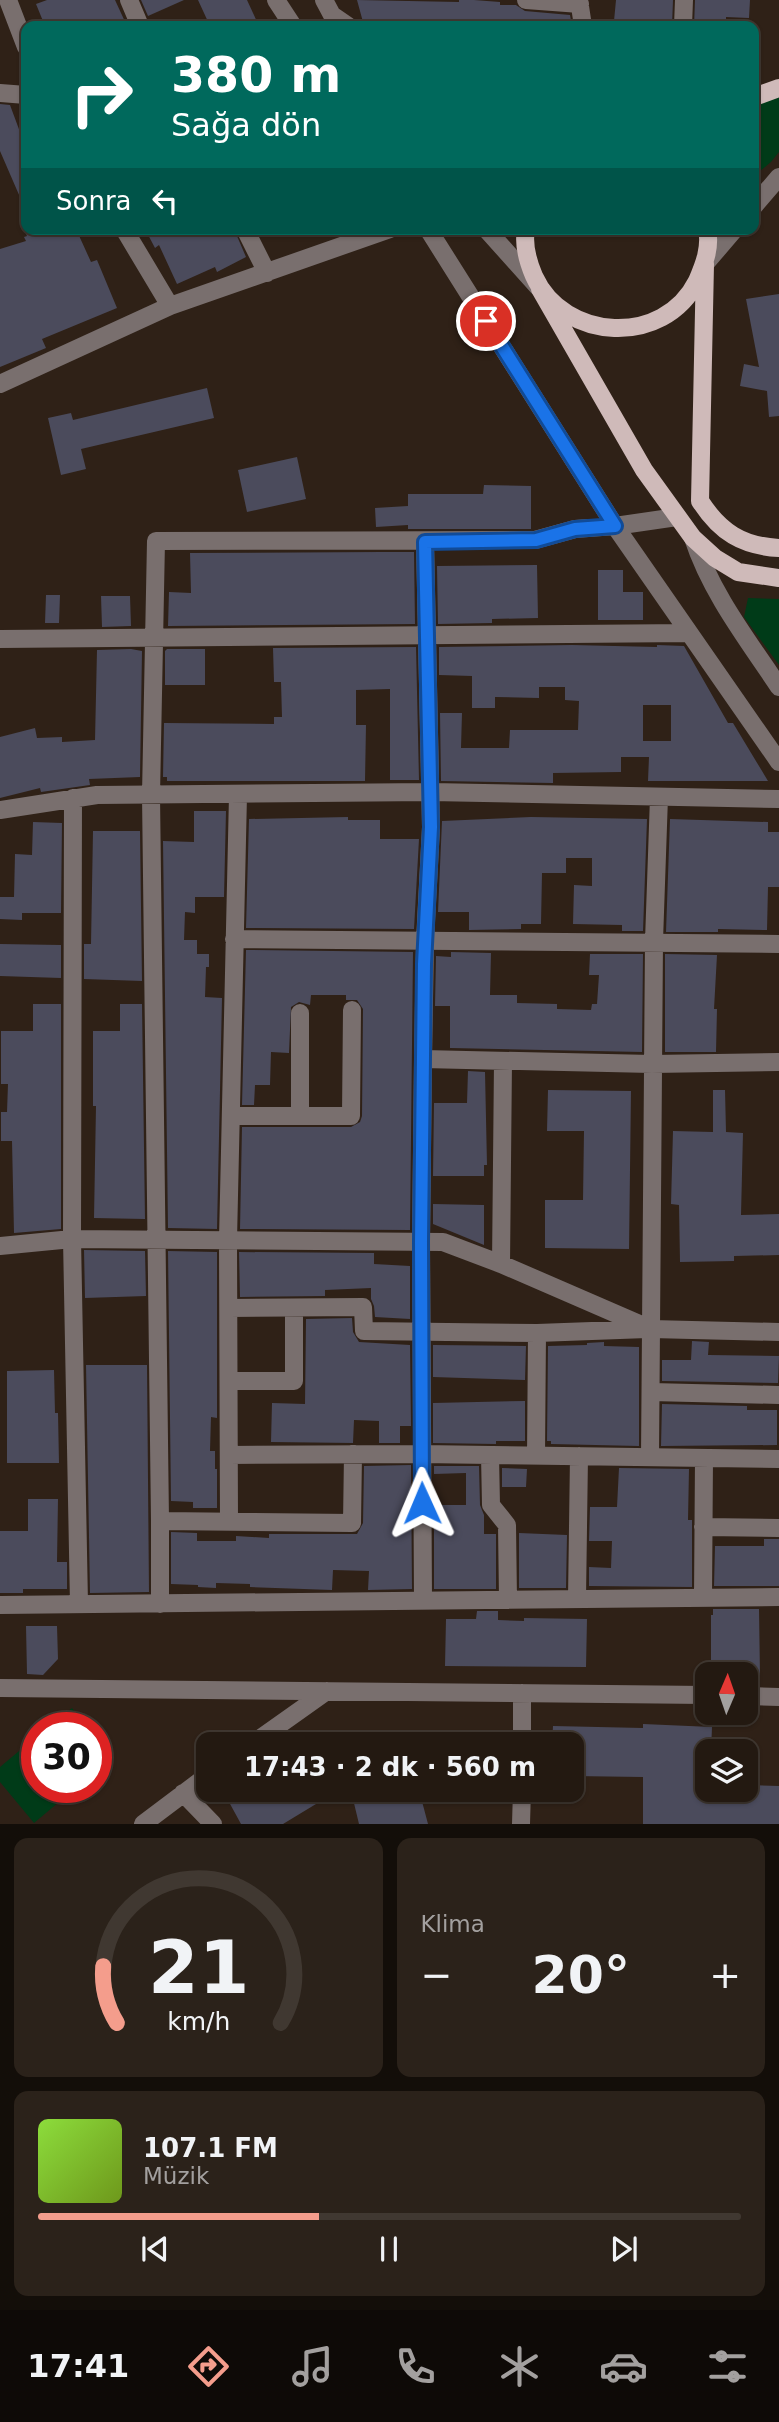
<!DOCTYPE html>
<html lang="tr">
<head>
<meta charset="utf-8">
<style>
  :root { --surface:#231911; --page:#2b221a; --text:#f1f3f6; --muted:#a3a09f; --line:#403831; --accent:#f49d8c }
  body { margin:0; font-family:"DejaVu Sans",sans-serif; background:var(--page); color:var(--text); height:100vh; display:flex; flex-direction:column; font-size:26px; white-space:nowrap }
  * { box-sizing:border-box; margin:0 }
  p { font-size:23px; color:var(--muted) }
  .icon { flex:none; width:38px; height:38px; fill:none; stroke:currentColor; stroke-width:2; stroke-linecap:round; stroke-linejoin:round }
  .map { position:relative; height:1824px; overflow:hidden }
  .panel { display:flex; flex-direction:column; gap:14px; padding:14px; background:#130e09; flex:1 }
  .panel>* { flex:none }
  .guide { position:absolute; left:21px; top:21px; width:738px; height:214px; border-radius:14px; box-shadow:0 2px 5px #0004,0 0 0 2px var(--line); background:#00695c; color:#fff; overflow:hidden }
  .needle { width:46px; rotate:2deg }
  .tools { position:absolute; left:695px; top:1662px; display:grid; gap:14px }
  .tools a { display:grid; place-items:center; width:63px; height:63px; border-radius:14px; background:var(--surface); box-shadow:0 2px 5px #0004,0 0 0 2px var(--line); font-size:35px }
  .speed { position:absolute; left:21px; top:1712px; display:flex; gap:14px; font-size:35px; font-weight:700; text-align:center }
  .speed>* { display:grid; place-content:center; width:91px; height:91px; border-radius:50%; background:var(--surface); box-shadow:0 2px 5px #0004,0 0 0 2px var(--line); line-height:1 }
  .speed .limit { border:10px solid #d22; background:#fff; color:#111 }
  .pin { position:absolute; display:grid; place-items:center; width:60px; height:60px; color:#fff; margin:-30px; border:4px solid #fff; border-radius:50%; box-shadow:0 2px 7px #0007 }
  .me { position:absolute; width:77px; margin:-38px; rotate:359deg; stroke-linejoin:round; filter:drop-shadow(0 0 5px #0008) }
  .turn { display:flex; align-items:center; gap:24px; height:147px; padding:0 35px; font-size:32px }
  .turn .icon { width:91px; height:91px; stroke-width:2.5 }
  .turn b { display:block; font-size:49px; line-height:60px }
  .then { display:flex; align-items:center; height:66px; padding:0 35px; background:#0003; gap:14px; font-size:26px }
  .big { font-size:52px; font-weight:800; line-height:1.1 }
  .panel .card { flex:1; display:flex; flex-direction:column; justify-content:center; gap:10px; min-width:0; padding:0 24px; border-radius:14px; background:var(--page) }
  .panel .dial { align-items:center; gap:0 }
  .dial svg { height:182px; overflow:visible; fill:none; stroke:var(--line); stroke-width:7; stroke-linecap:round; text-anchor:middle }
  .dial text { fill:var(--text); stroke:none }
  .song { display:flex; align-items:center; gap:21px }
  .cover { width:84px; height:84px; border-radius:10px; background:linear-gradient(135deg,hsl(90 70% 55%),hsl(80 70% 35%)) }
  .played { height:7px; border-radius:4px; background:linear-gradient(90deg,var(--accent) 40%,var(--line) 40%) }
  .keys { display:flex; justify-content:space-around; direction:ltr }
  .heat { display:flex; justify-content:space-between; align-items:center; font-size:38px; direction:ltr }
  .panel .tiles { flex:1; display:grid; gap:14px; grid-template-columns:1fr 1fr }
  .card:last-child { grid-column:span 2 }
  .trip { position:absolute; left:196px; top:1732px; width:388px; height:70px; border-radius:14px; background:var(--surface); box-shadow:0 2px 5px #0004,0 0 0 2px var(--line); font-weight:800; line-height:70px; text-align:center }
  .tab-bar { display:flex; height:112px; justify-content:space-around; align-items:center; background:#0e0a07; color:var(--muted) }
  .tab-bar .icon { width:49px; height:49px }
  .tab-bar .selected { color:var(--accent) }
  .tab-bar b { font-size:32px; color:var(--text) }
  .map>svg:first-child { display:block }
</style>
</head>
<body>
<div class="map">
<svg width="779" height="1824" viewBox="0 0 779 1824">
  <rect width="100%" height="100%" fill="#2f2117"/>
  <!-- green -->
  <path fill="#003b18" d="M779 96V152L771 162 754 176V105Z
    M748 598 779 599V665L744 617Z
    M72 1708 88 1727H48Z
    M37 1736V1787H77L34 1823 0 1782V1767Z"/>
  <!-- building -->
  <path fill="#4b4b5c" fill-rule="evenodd" d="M47 0H115L127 26H45L36 4Z
    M141 0H184L148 16Z
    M198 0H247L259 26H210Z
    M357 0 459 2V0H474L500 2V5H516L525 11 570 15 572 26 378 25 363 22Z
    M616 0H673L672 26H644L645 24 614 21Z
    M695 0H750L749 18 726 17V26H694Z
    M0 104 10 105 20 132 22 131 26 140V211L0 151Z
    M24 229H76L91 262 97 260 117 308 42 339 46 348 0 367V249L26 241 24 237 27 236Z
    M145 229H234L246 257 217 272 215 267 177 284 159 245 155 248Z
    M779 294V416L769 417 767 391 740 386 744 364 759 367 746 299Z
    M207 388 214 418 81 449 86 469 61 475 48 418 71 413 73 420Z
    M297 457 306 499 247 512 238 470Z
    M484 485 531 486V529H408V525L376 527 375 508 408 506V494H483Z
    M382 552H414L415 624 168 626 169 592 191 593 190 553Z
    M537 565 538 618 492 619V623L438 624 437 566Z
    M598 570H623V592H643V620H598Z
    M46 595H60L59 623H45Z
    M101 596H130L131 626 102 627Z
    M572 645 657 647V645L684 646 728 723H733L768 781H648L649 757H621V772L553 773V783L441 781 440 713H462L461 748H509L510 730H578L579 701 565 700V687H539V698L495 697V708H472V676L439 675V647ZM643 705H671V741H643Z
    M416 647 419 780H390V689L356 690V725H366L365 781H167V777H163L164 723 274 724V717H282L281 682H274L273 648Z
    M131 649 142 651 140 777 89 779 90 785 41 792 40 788 0 798V737L35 728 37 738 62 737V742L95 740 97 650Z
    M167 649H205V685H165V651Z
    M194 811H226L224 897H195V913L185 912 184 940H197V954H209V967H206L205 997 222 998 217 1229 168 1228 163 841 194 842Z
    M348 817V820H380V839H419L414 929 246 928 249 819Z
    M531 817 647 819 643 931H622V925L573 924 574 885 592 886V858H566V873H542L541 924H521V929L469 930V912H438L442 821Z
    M670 819 768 822V832H779V887H768L767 930 718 929V932H666Z
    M33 822 62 823 61 913H22V920L0 919V897H14L15 854 32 855Z
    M93 831H140L142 981 84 979V944H91Z
    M0 944 61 945V978L0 976Z
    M246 950 413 952 410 1230 240 1229 242 1127H351L360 1122 362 1116 363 1009 357 1000H346V995H311L310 1005 299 1002 291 1007 289 1053 271 1052 270 1085H255L254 1105H242Z
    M451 952 491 953 490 995H517V1003L557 1004V1009L591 1010 592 1004H597L599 975H589L590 954H643L642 1052 450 1048V1006H435L436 956 451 957Z
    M665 954 717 955 714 1009H717L716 1052H665Z
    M33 1004H61V1229L14 1233 12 1141H1V1112H7L8 1084H1V1031H33Z
    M120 1004H142L145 1219 94 1218 96 1106H93V1031H120Z
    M468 1071 485 1072 487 1165H484V1176H433L434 1103H467Z
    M548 1090 631 1091 629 1249 545 1248V1200H583L584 1131H547Z
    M713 1090H725L726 1132 743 1133 741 1215 779 1214V1255L734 1256V1261L680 1262 679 1205 671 1204 673 1131 713 1132Z
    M433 1204 484 1205V1245L433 1224Z
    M84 1250 145 1251 146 1296 85 1298Z
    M168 1251 217 1252V1418L211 1417 210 1451H215V1469H217V1508H193V1502L171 1501Z
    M239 1252 374 1253V1264L410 1266V1319L375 1317 374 1306 371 1299V1288L325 1290V1296L240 1297Z
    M352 1318 353 1332 359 1342 410 1345 411 1426H400V1443H379V1421L354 1420 353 1443 271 1442 272 1403 305 1404 306 1319Z
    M692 1341 709 1342 708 1355 779 1356 778 1383 662 1381V1360H691Z
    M604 1342V1346L639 1347V1446L551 1444V1441H547L548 1346 587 1345V1343Z
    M433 1345 526 1346 525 1380 433 1377Z
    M86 1365H147L149 1592 90 1593Z
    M54 1370 55 1413H58L59 1463H7V1371Z
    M525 1401V1441H496V1444L433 1443V1403Z
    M662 1404 747 1406V1410H777V1445L661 1446Z
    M411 1465 412 1589 368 1590 369 1571 333 1570 332 1590 250 1587V1584L216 1583V1588L198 1587V1585L171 1584V1532L197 1533V1541H236V1536L269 1538V1534H357L363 1523 364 1466Z
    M434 1466H479L480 1505 484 1515V1534H496V1589H434V1505H466V1473L434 1474Z
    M502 1468 527 1469 526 1487H502Z
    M619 1468 689 1469 688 1520H692V1587L589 1586V1567L611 1568 612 1541H589L590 1507H617Z
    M28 1499H58L57 1562H67V1589H23V1593H0V1531H28Z
    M519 1533 567 1535 566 1588H519Z
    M764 1539H779V1586H714L715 1546H764Z
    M713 1609H759L760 1676 711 1675V1615H713Z
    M477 1611H498V1620L524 1621V1618L587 1619 586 1667 445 1666 446 1619H476Z
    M26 1626H57L58 1659 43 1675 27 1674Z
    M643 1724 712 1727 711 1752H707V1790H746V1785L779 1786V1824H643V1777L572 1776V1745H552L553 1726 643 1728Z
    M249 1790H308L316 1804 283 1824H241L229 1802Z
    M387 1790H419L428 1824H359L353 1799Z"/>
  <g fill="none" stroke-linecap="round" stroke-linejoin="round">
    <!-- minor -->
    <path stroke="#796f6e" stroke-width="18" d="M8 0 26 47
      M129 0 140 26
      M276 0 293 26
      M324 0 332 15 348 26
      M526 0 580 4
      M579 0 583 26
      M683 26 684 0
      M0 93 26 95
      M754 206 779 177
      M124 229 170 306
      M245 229 267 273
      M428 229 615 526 779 762
      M486 229 538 287
      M705 264 735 229
      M0 384 170 306 390 229
      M693 538C711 593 747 639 779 687
      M0 639 689 633
      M73 798 72 1239 79 1604
      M0 810 97 795 431 792 779 799
      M234 939 779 944
      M423 1059 652 1064 779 1062
      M232 1116H351L352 1010
      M300 1116V1013
      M0 1246 72 1239 443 1242 501 1264 651 1329 779 1332
      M501 1264 503 1061
      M229 1308 363 1307 364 1331 537 1333 647 1329
      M229 1381H294V1309
      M651 1392 779 1395
      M229 1455 421 1454 779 1459
      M490 1455 491 1505 507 1525 508 1600
      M536 1456 537 1333
      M650 1457 654 941 659 797
      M160 1521 352 1523 353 1454
      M229 1522 228 1240 238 795
      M703 1527 779 1528
      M703 1598 704 1458
      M577 1599 579 1456
      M423 1601 421 1242 423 1059 425 941 431 827 425 542
      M160 1604V1521L151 795 156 541 535 540 575 529 615 526 677 517
      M0 1605 779 1597
      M0 1688 707 1695
      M746 1696 779 1697
      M251 1745 327 1691
      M522 1745V1693
      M183 1793 213 1824
      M143 1824 208 1775
      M521 1824 522 1790"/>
    <!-- major -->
    <path stroke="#cfbab9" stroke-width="18" d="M754 97 779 88
      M526 229C523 245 528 262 534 276 564 342 664 347 697 281 704 265 711 247 707 229
      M705 264 700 501C720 532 742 546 779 548
      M540 289 644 470 693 538 715 558 738 572 779 578"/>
  </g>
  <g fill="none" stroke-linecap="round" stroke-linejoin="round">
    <!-- route casing -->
    <g stroke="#114b97" stroke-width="18">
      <path id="route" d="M422 1503 421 1242 424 964 431 827 425 542 536 540 575 529 615 526 486 321"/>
    </g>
    <!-- route -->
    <use href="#route" stroke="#1a73e8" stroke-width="12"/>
  </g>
</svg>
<div class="tools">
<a><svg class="needle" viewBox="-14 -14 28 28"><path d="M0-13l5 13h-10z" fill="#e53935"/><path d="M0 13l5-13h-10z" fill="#a3a09f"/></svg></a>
<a><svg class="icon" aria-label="layers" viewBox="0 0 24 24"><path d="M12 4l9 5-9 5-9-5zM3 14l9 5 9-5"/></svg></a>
</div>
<div class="speed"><div class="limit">30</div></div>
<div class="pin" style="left:486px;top:321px;background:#d93025"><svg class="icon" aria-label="arrive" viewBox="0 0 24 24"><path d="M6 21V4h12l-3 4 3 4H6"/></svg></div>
<svg class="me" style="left:422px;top:1503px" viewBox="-20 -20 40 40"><path d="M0-17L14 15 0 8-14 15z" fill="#1a73e8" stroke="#fff" stroke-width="4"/></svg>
<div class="trip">17:43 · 2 dk · 560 m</div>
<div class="guide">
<div class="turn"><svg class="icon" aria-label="right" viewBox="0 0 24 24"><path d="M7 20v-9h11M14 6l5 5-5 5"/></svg><div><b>380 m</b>Sağa dön</div></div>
<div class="then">Sonra<svg class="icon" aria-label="left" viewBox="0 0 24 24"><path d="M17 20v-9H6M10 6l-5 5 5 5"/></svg></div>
</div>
</div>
<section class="panel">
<div class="tiles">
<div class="card dial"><svg viewBox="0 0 100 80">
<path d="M14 69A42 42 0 1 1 86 69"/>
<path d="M14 69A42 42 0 0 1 8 44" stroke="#f49d8c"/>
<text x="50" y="56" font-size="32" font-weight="700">21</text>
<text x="50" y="72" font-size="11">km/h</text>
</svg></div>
<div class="card"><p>Klima</p>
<div class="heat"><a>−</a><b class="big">20°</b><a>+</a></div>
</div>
<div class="card">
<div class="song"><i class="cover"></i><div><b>107.1 FM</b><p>Müzik</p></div></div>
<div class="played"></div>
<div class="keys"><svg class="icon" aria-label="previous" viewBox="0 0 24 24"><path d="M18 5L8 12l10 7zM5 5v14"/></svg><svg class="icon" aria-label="pause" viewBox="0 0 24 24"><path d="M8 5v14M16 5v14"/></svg><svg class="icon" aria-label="next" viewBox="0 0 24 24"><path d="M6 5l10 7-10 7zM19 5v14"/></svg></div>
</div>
</div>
</section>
<nav class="tab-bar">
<b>17:41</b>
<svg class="icon selected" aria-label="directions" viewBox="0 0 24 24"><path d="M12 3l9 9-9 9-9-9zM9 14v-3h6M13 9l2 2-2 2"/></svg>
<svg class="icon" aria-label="music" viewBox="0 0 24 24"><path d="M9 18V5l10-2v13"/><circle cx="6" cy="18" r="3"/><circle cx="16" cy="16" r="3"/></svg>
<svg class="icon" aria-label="phone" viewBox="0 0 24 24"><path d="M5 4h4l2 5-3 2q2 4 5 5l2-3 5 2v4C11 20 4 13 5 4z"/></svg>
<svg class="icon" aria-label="climate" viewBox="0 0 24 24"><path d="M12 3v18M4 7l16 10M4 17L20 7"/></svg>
<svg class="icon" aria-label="car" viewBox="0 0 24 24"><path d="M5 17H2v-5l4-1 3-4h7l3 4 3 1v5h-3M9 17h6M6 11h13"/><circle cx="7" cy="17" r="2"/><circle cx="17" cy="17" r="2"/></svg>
<svg class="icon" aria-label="filters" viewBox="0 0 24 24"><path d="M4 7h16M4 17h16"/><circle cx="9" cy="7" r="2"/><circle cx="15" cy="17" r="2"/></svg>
</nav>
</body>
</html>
